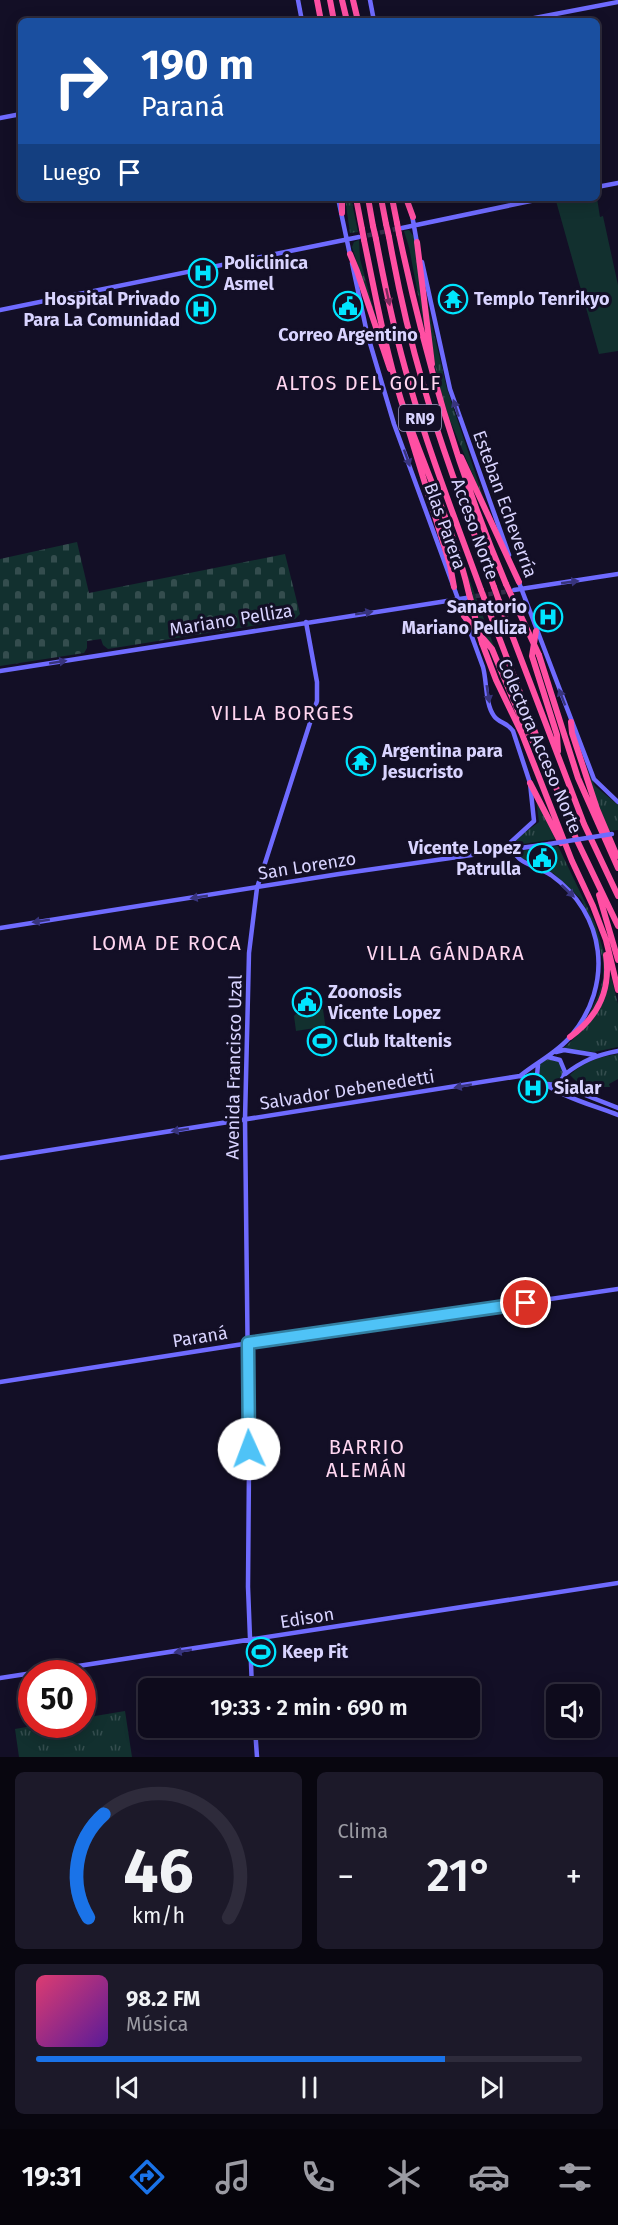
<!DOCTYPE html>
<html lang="es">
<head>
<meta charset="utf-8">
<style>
  :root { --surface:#0e0b1c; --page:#1c1929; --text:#f1f3f6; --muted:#9b9ba3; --line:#2e2b3b; --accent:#1a73e8 }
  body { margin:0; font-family:"Fira Sans",sans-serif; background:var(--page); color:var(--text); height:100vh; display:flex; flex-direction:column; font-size:22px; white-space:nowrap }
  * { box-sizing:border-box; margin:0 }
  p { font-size:20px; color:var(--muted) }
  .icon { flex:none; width:33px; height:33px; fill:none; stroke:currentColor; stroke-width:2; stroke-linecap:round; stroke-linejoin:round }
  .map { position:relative; height:1757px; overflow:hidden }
  .panel { display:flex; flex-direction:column; gap:15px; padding:15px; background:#08060f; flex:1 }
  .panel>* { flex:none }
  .guide { position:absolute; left:18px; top:18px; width:582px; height:183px; border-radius:9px; box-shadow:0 3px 15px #0003,0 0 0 2px var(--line); background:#1a4fa0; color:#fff; overflow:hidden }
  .controls { position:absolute; left:546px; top:1684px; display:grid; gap:12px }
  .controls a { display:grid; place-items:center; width:54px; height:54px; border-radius:9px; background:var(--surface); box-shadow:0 3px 15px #0003,0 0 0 2px var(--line); font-size:30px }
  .speed { position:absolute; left:18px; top:1660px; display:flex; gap:12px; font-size:30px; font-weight:700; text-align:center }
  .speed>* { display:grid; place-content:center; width:78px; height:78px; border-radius:50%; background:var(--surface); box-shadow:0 3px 15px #0003,0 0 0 2px var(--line); line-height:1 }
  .speed .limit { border:9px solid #d22; background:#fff; color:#111 }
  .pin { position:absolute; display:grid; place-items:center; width:51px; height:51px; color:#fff; margin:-26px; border:3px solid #fff; border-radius:50%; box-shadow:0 2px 6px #0007 }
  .me { position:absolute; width:66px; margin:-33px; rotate:358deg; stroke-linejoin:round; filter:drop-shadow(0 0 4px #0008) }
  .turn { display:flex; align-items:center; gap:21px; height:126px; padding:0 24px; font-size:27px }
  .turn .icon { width:78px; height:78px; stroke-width:2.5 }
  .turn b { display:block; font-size:42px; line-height:51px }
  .then { display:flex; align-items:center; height:57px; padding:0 24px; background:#0003; gap:12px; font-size:22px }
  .big { font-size:45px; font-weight:600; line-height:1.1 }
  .panel .widget { flex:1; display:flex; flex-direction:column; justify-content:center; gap:9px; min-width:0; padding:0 21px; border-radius:9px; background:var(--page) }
  .panel .dial { align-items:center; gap:0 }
  .dial svg { height:156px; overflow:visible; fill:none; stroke:var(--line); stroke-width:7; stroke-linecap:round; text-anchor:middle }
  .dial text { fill:var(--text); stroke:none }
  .song { display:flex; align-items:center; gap:18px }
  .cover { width:72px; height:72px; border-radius:9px; background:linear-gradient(135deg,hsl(340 70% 55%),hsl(270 70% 35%)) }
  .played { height:6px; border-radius:3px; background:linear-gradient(90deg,var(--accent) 75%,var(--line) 75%) }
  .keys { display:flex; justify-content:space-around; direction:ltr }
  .heat { display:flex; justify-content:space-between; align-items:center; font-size:33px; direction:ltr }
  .panel .tiles { flex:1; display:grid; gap:15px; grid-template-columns:1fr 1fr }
  .widget:last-child { grid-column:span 2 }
  .trip { position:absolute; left:138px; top:1678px; width:342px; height:60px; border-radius:9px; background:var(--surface); box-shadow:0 3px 15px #0003,0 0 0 2px var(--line); font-weight:600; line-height:60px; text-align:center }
  .dock { display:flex; height:96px; justify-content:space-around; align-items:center; background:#06040b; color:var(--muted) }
  .dock .icon { width:42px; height:42px }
  .dock .active { color:var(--accent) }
  .dock b { font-size:27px; color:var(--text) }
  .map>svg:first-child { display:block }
</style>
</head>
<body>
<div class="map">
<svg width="618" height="1757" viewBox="0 0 618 1757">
  <defs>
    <pattern id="grass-tufts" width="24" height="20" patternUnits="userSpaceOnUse" patternTransform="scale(1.5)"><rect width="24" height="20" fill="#12302f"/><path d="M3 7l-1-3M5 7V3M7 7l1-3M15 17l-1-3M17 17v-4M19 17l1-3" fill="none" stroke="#344d4e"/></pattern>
    <pattern id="cemetery-stones" width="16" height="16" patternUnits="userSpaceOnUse" patternTransform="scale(1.5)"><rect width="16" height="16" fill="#12302f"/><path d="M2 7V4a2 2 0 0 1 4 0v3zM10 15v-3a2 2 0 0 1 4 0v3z" fill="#344d4e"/></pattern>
  </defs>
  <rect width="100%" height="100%" fill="#130f26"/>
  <!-- grass -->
  <path fill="url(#grass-tufts)" d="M345 198H351L358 232 350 233Z
    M409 230 414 237 427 330 424 326 409 247 404 231Z
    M359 240 360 259 381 337 352 247 354 242Z
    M425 295 447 389 488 511 449 418 437 378Z
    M452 532 503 671 493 646 483 634 467 574Z
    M584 762 595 786 618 805V830L609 831 598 805Z
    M536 798 555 839 517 845 513 841 539 822Z
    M558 846 595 923 605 956 603 995 586 1020 598 996 603 979V960L592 922 581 899 553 873 519 857V851Z
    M611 976 618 1004V1047L594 1052 563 1049C590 1023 602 1014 611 976Z
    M618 1054V1079L609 1084 610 1087H600L592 1096 568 1086 566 1080 574 1087 578 1083 570 1075C583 1062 599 1057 618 1054Z
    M558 1058 564 1075 552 1085 539 1079 537 1066 541 1060Z
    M125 1711 132 1757H19L15 1729 38 1725H82L83 1718Z"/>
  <!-- cemetery -->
  <path fill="url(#cemetery-stones)" d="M77 542 89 593 285 554 300 614 295 619 108 649 103 645 101 639 87 641V648L84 653 0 666V559Z"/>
  <!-- pitch -->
  <path fill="#12302f" d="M572 198H597L600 217 603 216 618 285V351L599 354 556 201Z
    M323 1009 329 1052 318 1054 315 1028 296 1031 294 1016 296 1014Z"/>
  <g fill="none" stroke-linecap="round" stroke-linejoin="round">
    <!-- secondary-tunnel -->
    <path stroke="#312d47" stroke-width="4.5" stroke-dasharray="4.5 2" stroke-linecap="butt" d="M361 237 400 228
      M469 597 511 591"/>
    <!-- secondary -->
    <path stroke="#6f6bff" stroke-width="4.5" d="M298 0 302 21
      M370 0 374 21
      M519 21 618 2
      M0 118 21 114
      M597 187 618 183
      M338 198 350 255
      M412 215 417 243
      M402 228 545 198
      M422 262 450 389 509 555
      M352 263 367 333 394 424 483 667C487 681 485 704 494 716 499 723 508 723 513 731L530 783 534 821 511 842C514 865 534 864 551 875 606 914 614 985 571 1036 557 1053 537 1062 520 1076
      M0 310 359 237
      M518 580 594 779 618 802
      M514 590 618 574
      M0 671 466 598
      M0 928 339 874 549 844
      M556 1052 564 1050 595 1055
      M538 1065 537 1075C546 1093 599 1107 618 1115
      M564 1075C582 1061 596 1055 618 1051
      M562 1079 570 1089 618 1108
      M547 1084C557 1086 563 1081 565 1072L560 1060 548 1057
      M0 1158 520 1076 542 1082
      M0 1382 237 1345 618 1289
      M0 1678 618 1583
      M252 1689 248 1587 249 1466 245 1120 249 953 257 888 317 701V682L306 622
      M255 1728 257 1757"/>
    <!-- highway -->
    <path stroke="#ff4fa3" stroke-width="6" d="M317 0 321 21
      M330 0 334 21
      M342 0 347 21
      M353 0 358 21
      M342 198V213
      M356 198 362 229
      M368 198 373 226
      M381 198 386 224
      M392 198 397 223
      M406 198 413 217
      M399 234C425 357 457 468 506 584
      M389 237C398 287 409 336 423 384 443 453 469 520 494 587
      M376 239C385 287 395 335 409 382 429 453 456 521 481 590
      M364 240C375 293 385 348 401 400 422 464 454 528 469 594
      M417 242 432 364
      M350 254 357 271 390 369
      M408 428 450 565 454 587
      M461 457 519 582
      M499 601 584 824 618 896
      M486 603 573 832 618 926
      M472 604 477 626
      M464 616 492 649 523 723 538 751
      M536 631 532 656 557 735 558 751
      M482 643 496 680 522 734 572 861 593 906 606 940 618 990
      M539 655 578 778 618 868
      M571 722 572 733 597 809 617 856
      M530 783 561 843
      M599 895 618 960
      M570 1037C599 1016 611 990 606 955"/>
    <!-- secondary-bridge -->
    <path stroke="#6f6bff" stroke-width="4.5" d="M549 844 612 834"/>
    <!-- highway-bridge -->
    <path stroke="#ff4fa3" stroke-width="6" d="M397 223 399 234
      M386 224 389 237
      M373 226 376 239
      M362 229 364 240
      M506 584 539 655
      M494 587 499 601
      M481 590 486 603
      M469 594 472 604
      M477 626 482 643"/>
  </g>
  <!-- one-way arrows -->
  <defs><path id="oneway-solid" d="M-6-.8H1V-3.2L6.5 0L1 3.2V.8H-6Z" transform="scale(1.5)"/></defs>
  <use fill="#7d2c5e" href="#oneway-solid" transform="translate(388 297) rotate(78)"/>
  <g fill="#38347d">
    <use href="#oneway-solid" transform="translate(456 408) rotate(-108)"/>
    <use href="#oneway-solid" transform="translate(407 458) rotate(70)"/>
    <use href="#oneway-solid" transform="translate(570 582) rotate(-8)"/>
    <use href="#oneway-solid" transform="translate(364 613) rotate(-9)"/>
    <use href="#oneway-solid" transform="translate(58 662) rotate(-9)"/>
    <use href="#oneway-solid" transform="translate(488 694) rotate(81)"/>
    <use href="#oneway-solid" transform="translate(562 697) rotate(-111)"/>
    <use href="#oneway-solid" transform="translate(568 891) rotate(44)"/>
    <use href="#oneway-solid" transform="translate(199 897) rotate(171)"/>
    <use href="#oneway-solid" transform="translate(41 921) rotate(171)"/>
    <use href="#oneway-solid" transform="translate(463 1086) rotate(170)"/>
    <use href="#oneway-solid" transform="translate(180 1130) rotate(171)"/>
    <use href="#oneway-solid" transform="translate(183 1651) rotate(171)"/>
  </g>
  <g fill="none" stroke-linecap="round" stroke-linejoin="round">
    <!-- route casing -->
    <g stroke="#337fa1" stroke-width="15">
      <path id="route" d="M249 1449 248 1343 526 1303"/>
    </g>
    <!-- route -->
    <use href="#route" stroke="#4fc3f7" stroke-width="10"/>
  </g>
  <!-- icons -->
  <defs>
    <g id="hospital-ring" transform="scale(1.5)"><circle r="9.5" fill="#130f26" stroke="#00e5ff" stroke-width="1.5"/><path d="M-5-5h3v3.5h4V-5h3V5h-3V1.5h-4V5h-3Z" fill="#00e5ff"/></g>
    <g id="temple-ring" transform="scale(1.5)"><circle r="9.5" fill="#130f26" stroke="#00e5ff" stroke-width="1.5"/><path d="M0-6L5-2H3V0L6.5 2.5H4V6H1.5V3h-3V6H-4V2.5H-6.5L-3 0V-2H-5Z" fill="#00e5ff"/></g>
    <g id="civic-ring" transform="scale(1.5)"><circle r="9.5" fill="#130f26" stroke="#00e5ff" stroke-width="1.5"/><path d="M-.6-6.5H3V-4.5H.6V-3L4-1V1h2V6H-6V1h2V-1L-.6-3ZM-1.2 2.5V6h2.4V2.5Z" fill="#00e5ff"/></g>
    <g id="stadium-ring" transform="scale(1.5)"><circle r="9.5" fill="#130f26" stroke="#00e5ff" stroke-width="1.5"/><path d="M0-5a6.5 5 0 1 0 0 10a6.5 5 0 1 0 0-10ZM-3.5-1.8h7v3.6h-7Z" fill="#00e5ff"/></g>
  </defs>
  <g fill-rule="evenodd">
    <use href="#hospital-ring" x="203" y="273"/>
    <use href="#temple-ring" x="453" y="299"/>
    <use href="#civic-ring" x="348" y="306"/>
    <use href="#hospital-ring" x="201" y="309"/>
    <use href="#hospital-ring" x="548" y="617"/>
    <use href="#temple-ring" x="361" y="761"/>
    <use href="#civic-ring" x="542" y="858"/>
    <use href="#civic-ring" x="307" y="1002"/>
    <use href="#stadium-ring" x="322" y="1041"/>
    <use href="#hospital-ring" x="533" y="1088"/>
    <use href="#stadium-ring" x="261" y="1652"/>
  </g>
  <g text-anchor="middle" stroke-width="6" stroke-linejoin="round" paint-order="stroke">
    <!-- shield labels -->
    <rect fill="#130f26" stroke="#9e99be" stroke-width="1.5" x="399" y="405" width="42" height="26" rx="4.5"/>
    <g font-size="16" font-weight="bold" fill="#d9d4ff">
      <text x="420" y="424">RN9</text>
    </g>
    <!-- poi labels -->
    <g font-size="18" font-weight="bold" fill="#d9d4ff" stroke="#130f26" text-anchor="start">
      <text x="224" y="269">Policlinica<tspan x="224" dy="21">Asmel</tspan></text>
      <text x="180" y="305" text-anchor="end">Hospital Privado<tspan x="180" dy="21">Para La Comunidad</tspan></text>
      <text x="474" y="305">Templo Tenrikyo</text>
      <text x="348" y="341" text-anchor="middle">Correo Argentino</text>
      <text x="527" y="613" text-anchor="end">Sanatorio<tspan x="527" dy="21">Mariano Pelliza</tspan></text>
      <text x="382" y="757">Argentina para<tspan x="382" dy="21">Jesucristo</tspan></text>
      <text x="521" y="854" text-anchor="end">Vicente Lopez<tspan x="521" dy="21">Patrulla</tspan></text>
      <text x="328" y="998">Zoonosis<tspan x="328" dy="21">Vicente Lopez</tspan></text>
      <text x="343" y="1047">Club Italtenis</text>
      <text x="554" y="1094">Sialar</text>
      <text x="282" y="1658">Keep Fit</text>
    </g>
    <!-- street labels -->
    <g font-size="18" fill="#d9d4ff" stroke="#130f26">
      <text transform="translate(505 504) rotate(70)" y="6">Esteban Echeverría</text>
      <text transform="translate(445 526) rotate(70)" y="6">Blas Parera</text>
      <text transform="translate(475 529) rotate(70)" y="6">Acceso Norte</text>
      <text transform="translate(231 620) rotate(-9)" y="6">Mariano Pelliza</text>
      <text transform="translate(540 746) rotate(67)" y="6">Colectora Acceso Norte</text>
      <text transform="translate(307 866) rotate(-9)" y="6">San Lorenzo</text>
      <text transform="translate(234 1067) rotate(-89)" y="6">Avenida Francisco Uzal</text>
      <text transform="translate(347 1090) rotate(-9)" y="6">Salvador Debenedetti</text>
      <text transform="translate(200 1337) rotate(-9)" y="6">Paraná</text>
      <text transform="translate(307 1618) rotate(-9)" y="6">Edison</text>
    </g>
    <!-- neighbourhood labels -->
    <g font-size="20" letter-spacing="1.5" fill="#ffd6f0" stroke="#130f26">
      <text x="359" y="390">ALTOS DEL GOLF</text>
      <text x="283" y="720">VILLA BORGES</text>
      <text x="167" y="950">LOMA DE ROCA</text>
      <text x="446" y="960">VILLA GÁNDARA</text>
      <text x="367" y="1454">BARRIO<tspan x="367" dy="23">ALEMÁN</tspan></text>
    </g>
  </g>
</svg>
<div class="controls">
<a><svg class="icon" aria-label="sound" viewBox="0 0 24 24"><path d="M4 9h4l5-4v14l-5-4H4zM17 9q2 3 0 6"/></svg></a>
</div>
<div class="speed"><div class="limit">50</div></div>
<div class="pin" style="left:526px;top:1303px;background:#d93025"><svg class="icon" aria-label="arrive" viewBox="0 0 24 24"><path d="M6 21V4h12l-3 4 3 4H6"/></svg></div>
<svg class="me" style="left:249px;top:1449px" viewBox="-20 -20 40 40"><circle r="19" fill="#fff"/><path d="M0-13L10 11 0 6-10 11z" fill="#4fc3f7"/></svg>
<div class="trip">19:33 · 2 min · 690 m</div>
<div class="guide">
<div class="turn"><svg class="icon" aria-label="right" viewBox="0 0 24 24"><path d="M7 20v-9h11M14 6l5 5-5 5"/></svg><div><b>190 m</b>Paraná</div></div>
<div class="then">Luego<svg class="icon" aria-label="arrive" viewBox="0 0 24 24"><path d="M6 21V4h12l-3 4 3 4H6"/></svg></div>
</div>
</div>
<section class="panel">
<div class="tiles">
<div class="widget dial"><svg viewBox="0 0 100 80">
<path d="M14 69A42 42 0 1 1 86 69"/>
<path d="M14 69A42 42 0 0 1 22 16" stroke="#1a73e8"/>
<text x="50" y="56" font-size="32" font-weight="700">46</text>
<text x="50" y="72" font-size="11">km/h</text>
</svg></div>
<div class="widget"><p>Clima</p>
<div class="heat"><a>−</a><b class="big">21°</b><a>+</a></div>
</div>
<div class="widget">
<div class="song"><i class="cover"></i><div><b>98.2 FM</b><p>Música</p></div></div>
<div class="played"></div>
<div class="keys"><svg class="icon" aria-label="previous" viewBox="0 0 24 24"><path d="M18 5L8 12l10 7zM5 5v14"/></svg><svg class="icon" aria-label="pause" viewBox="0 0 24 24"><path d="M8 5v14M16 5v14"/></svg><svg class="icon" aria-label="next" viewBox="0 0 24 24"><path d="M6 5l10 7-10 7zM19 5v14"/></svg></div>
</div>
</div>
</section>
<nav class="dock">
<b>19:31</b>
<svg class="icon active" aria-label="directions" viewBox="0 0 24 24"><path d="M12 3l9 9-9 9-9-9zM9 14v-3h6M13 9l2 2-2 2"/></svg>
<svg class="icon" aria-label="music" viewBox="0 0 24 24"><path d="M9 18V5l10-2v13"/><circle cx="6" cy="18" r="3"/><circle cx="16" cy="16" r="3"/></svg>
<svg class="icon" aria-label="phone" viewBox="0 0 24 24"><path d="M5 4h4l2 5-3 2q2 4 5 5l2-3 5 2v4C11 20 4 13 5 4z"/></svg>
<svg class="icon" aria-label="climate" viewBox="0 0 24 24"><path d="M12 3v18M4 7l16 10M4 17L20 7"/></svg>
<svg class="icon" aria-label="car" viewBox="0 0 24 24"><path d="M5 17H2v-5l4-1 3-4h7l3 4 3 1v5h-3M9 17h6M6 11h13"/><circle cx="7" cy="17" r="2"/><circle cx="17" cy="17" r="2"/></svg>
<svg class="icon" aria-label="filters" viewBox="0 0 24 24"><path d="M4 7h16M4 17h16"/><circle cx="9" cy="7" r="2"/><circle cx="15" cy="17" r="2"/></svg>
</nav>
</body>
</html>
